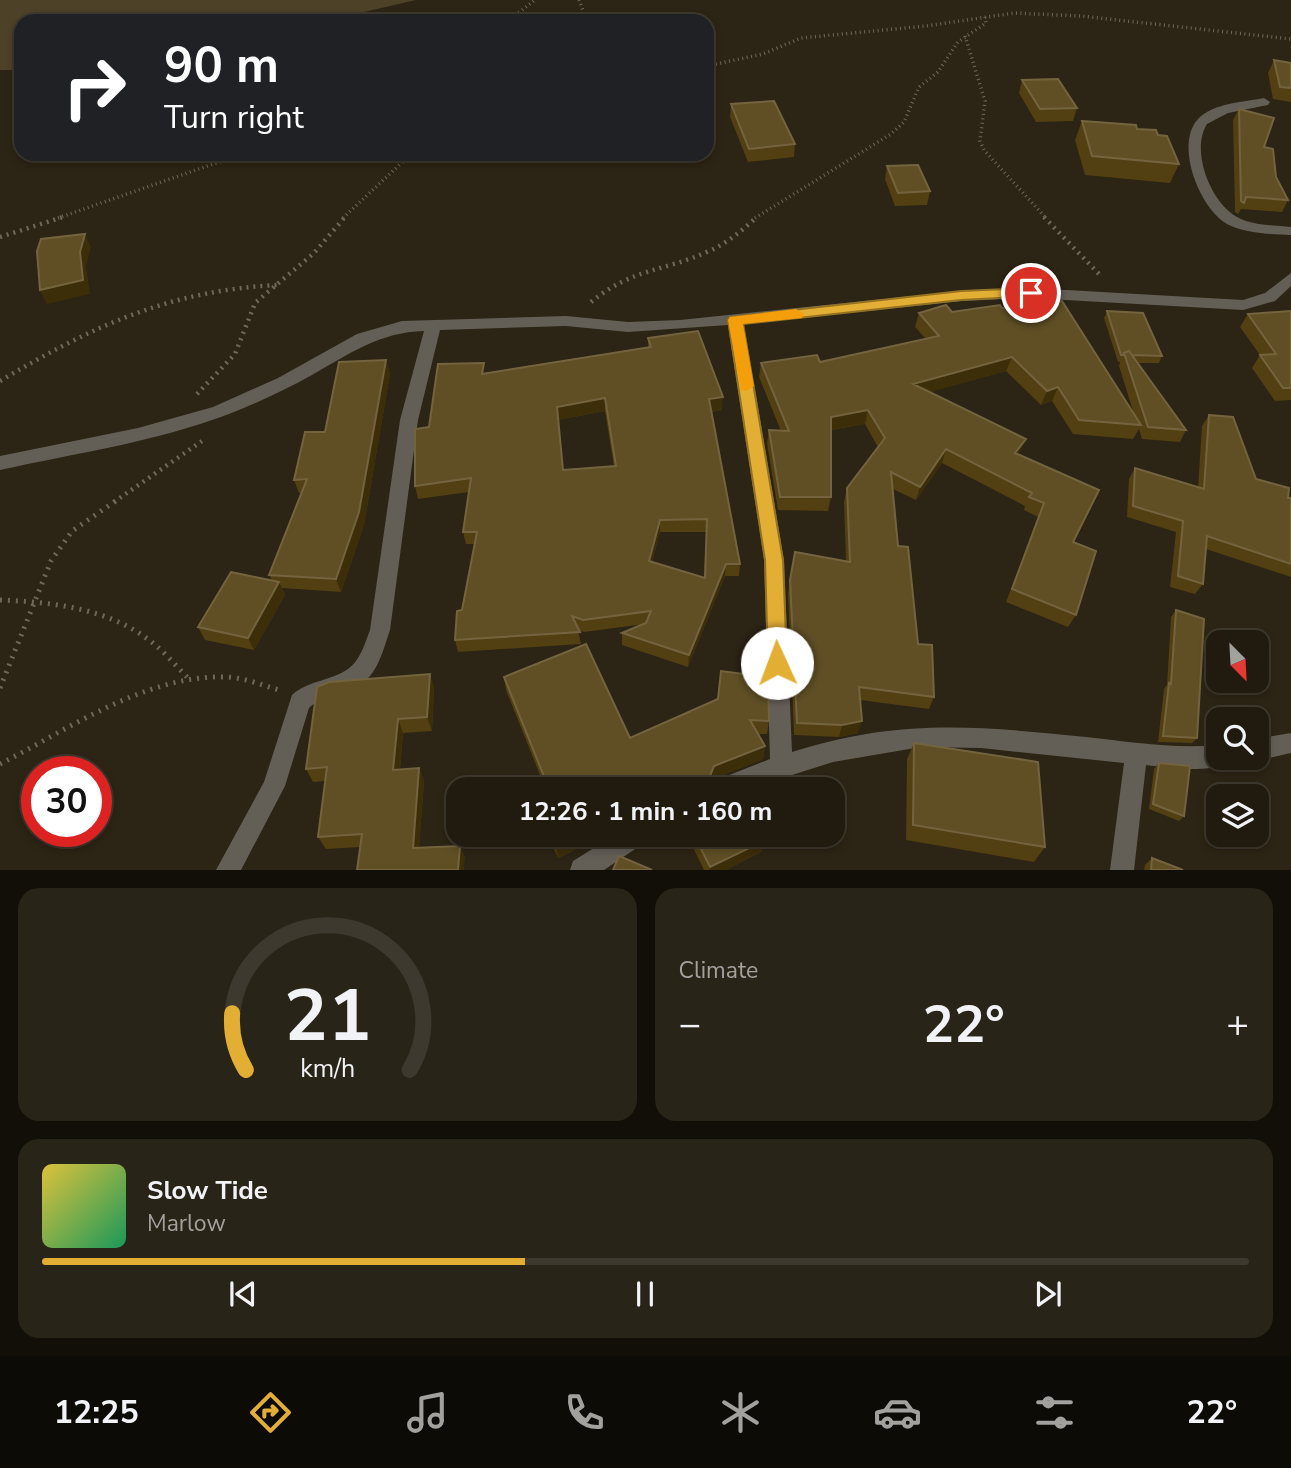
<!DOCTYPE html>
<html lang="en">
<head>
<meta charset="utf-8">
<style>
  :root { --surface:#211b0f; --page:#292418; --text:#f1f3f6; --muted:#a2a19e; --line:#3e392f; --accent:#e2af34 }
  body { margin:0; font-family:"Nunito Sans",sans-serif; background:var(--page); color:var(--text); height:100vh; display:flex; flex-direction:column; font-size:26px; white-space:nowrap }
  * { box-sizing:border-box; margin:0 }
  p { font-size:23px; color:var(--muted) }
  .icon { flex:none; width:38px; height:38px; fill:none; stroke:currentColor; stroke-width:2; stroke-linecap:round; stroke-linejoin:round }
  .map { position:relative; height:870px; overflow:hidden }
  .drawer { display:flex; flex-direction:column; gap:18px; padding:18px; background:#120f08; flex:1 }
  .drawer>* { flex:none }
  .banner { position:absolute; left:14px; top:14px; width:700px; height:147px; border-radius:21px; box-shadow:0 4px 10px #0003,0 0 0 2px var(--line); background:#202124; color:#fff; overflow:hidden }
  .needle { width:46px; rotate:156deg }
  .fabs { position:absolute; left:1206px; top:630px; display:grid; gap:14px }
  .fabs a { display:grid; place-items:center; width:63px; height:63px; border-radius:14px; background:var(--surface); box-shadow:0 4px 10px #0003,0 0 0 2px var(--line); font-size:35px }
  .speed { position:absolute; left:21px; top:756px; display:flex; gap:14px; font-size:35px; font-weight:700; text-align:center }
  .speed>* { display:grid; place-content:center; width:91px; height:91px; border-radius:50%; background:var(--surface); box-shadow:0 4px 10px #0003,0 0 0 2px var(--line); line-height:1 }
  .speed .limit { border:10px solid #d22; background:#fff; color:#111 }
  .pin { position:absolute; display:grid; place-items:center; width:60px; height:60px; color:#fff; margin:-30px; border:4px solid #fff; border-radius:50%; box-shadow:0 2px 7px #0007 }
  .me { position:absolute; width:77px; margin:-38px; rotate:358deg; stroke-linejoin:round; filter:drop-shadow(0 0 5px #0008) }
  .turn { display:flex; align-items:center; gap:24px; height:147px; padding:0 35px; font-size:32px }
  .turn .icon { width:91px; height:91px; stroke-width:2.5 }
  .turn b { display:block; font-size:49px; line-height:60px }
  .big { font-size:52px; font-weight:700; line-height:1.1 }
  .drawer .card { flex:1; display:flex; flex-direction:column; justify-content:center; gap:10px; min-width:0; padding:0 24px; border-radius:21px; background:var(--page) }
  .drawer .dial { align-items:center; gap:0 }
  .dial svg { height:182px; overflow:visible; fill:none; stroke:var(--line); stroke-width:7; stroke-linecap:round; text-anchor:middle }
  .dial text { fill:var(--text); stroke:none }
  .song { display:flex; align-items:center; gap:21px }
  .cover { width:84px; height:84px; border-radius:10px; background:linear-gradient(135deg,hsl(50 70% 55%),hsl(150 70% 35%)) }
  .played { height:7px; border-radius:4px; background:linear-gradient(90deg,var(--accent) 40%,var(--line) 40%) }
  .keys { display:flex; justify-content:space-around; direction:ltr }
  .heat { display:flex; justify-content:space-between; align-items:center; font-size:38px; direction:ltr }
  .drawer .tiles { flex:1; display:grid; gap:18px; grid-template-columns:1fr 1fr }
  .card:last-child { grid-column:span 2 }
  .trip { position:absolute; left:446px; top:777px; width:399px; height:70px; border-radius:21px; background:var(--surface); box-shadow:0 4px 10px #0003,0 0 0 2px var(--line); font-weight:700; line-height:70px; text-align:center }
  .tab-bar { display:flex; height:112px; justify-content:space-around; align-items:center; background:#0d0b06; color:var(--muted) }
  .tab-bar .icon { width:49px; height:49px }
  .tab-bar .active { color:var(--accent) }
  .tab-bar b { font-size:32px; color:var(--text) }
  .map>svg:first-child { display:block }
</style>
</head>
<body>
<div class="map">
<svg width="1291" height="870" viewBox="0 0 1291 870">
  <rect width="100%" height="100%" fill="#2c2414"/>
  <!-- green -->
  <path fill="#4d4128" d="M0 0H416L325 21H21V70H0Z"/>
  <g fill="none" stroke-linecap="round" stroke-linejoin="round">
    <!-- path-far2 -->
    <path stroke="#6f685a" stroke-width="3.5" stroke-dasharray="1 3.5" stroke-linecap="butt" d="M579 0 587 21
      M508 21 535 0
      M965 36 985 101 980 141 984 150 1046 218
      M707 66 763 54 801 38 926 26 1014 13 1081 16 1291 39
      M58 218 242 154
      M343 218 411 154
      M755 218 891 134 904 122 919 87 938 72 958 42 986 23 985 17"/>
    <!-- path-far1 -->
    <path stroke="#6f685a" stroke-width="4.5" stroke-dasharray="2 5" stroke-linecap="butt" d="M1044 217 1101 276
      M0 237 63 217
      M591 302C634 267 664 272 709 251 728 243 742 230 757 217
      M0 381C91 327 170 290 278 285
      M197 394 235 354 255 303 314 253 345 217
      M114 502 202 441"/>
    <!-- path -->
    <path stroke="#6f685a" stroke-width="5" stroke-dasharray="2 6" stroke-linecap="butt" d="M0 600C51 602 107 608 149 640 164 651 175 665 188 678
      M0 688 51 561 72 531 117 500
      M0 764C69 729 147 674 227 677 245 678 262 685 279 690"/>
    <!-- minor -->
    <path fill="#635f57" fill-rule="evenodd" d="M1264 98 1270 102 1268 105 1228 113 1207 124C1190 151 1211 203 1237 217 1253 226 1273 225 1291 227V235C1270 234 1247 234 1227 224 1200 209 1174 145 1198 119 1213 103 1244 102 1264 98Z
      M1291 273V286L1275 301 1243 310 1031 298 962 301 744 324 784 560 792 752C899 718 977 726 1086 737 1131 742 1173 749 1218 745V758H1228L1226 764C1202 773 1171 768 1146 765L1134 870H1110L1124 763 981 748 921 747 833 762 748 789H711L714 781 770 759 764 560 728 325 628 332 566 326 440 330 418 420 390 630C384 647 378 675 360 684 343 693 324 694 309 708L285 786 241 870H216L264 782 292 695C309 680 331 681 348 669 360 661 365 643 370 630L400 420 424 331C380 332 349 354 312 375 285 390 257 403 229 414 155 442 77 453 0 470V456L138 428 213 407 278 378 357 334 402 321 566 316 628 322 680 320 962 291 1031 288 1243 300 1265 293Z
      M1291 733V753L1256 761 1249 758H1256V739Z
      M615 835H648L644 843 604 870H570L573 861Z"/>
  </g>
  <!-- wall -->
  <path fill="#523f12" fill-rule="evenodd" d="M1274 60 1291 63V102L1273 99 1268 73Z
    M1022 80 1077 108 1073 121 1036 122 1019 93Z
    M731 104 795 144 794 157 748 162 730 117Z
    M1239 109 1264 147 1276 177 1288 200 1282 212 1241 209 1238 214 1235 212 1233 120Z
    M1082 121 1137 129 1158 135 1179 164 1170 183 1085 175 1075 140Z
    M887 166 930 191 927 205 895 206 885 179Z
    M1002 308 1134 414 1119 366 1120 362H1118L1104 318 1107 311 1162 356 1159 363H1137L1186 430 1180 442 1142 439 1139 429 1133 439 1073 434 1052 401 1041 405 1006 371 929 392 1026 439 1018 454 1073 542 1076 615 1068 627 1006 602 1038 517 1024 510 1025 506 942 463 916 500 893 489 898 546 918 644 934 697 929 709 860 700 858 733 839 737 794 735 788 593 795 552 846 561 844 502 847 488 878 447 865 424 831 430V497L828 511 778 510 767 443 769 430 781 431 759 377 761 363 820 362 926 339 915 327 919 313 952 312Z
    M1291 311V400L1275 401 1252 368 1260 355 1240 327 1248 314Z
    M648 338 722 410 711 412 740 564 739 576H725L688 667 622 645V633L645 624 584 632 578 630 581 644 458 652 455 640 462 610 475 544H466L463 532 469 492 418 499 415 486 429 427 485 373 648 347ZM605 411 614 467 563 470 558 420ZM660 532H706L704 578 652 562Z
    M386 360 390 374 364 525 341 592 282 588 285 595 254 650 205 640 198 627 272 580 269 575 301 493H299L294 480 325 432Z
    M1209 415 1256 479 1291 498V577L1206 549 1203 584 1195 594 1170 587 1176 532 1127 517 1129 479 1135 468 1198 488 1202 426Z
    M1176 610 1197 738 1192 743 1158 742 1164 689 1167 685 1171 617Z
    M430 674 434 688 432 731 403 733 400 770 419 768 424 781 419 848 460 846 465 858 360 847 326 849 318 837 325 781 313 782 306 769Z
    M504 677 630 738 718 699 769 721 767 734H758L765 746 763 759 713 779 737 789H530L529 786 542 780 506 690Z
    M914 743 1045 847 1034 862 906 840 907 759Z
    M1159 763 1184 816 1179 821 1149 809 1154 769Z
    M548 835H604L558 858Z
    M687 835H761L764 841 761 852 726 870H704Z
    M1152 858 1183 870H1144L1145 865Z"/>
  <!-- shaded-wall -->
  <path fill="#3d2e0a" d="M85 234 91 247 86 266 90 294 47 304 40 290 80 252Z
    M1012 357 1006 371 909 398 913 384Z
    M386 360 390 374 364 525 341 592 336 579Z
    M1058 387 1052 401 1041 405 1047 391Z
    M723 397 722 410 708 412 709 399Z
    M605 398V411L558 420 557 407Z
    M868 410 865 424 828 430 831 417Z
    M1026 439 1020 452 1009 467 1015 453Z
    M946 449 942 463 916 500 920 487Z
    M660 520V532L649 573V561Z
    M726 564 725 576 688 667 689 655Z
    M279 582 285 595 254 650 248 638Z
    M430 674 434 688 432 731 427 717Z
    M398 719 403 733 399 783 393 770Z
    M862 721 858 733 839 737 842 725Z
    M765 746 763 759 713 779 709 788 710 776 714 766Z
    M419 768 424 781 418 860 413 848Z
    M579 835H604L558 858 556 846Z
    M764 841 761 852 726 870H709L710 867Z
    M460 846 465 858 464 870H458Z"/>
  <!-- building -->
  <path fill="#604f25" stroke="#73643f" stroke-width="2" fill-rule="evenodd" d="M1274 60 1291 63V88L1280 87Z
    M1058 79 1077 108 1040 109 1022 80Z
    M774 101 795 144 749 149 731 104Z
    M1239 109 1274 118 1264 147 1273 149 1276 177 1288 200 1246 197 1244 203 1241 201Z
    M1082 121 1136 125 1137 129 1156 130 1158 135 1167 136 1179 164 1092 156Z
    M918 165 930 191 898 193 887 166Z
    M85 234 80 252 83 280 40 290 37 251 41 239Z
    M1062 301 1141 425 1079 420 1058 387 1047 391 1012 357 913 384 1026 439 1015 453 1099 490 1073 542 1096 551 1076 615 1012 589 1044 503 1029 497 1032 493 946 449 920 487 891 472 898 546 908 547 918 644 932 645 934 697 859 687 862 721 842 725 797 723 790 580 795 552 850 562 847 488 885 438 868 410 831 417V497H780L769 430 789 431 761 363 817 355 820 362 939 336 919 313 946 305 952 312 1000 305 1002 308Z
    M1107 311 1143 313 1162 356 1132 355 1129 351 1124 353V355H1121Z
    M1291 311V388H1283L1260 355 1276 354 1248 314Z
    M698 331 723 397 709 399 740 564H726L689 655 622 633 646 623 651 611 583 620 572 616 580 632 455 640 457 611 462 610 477 532H463L471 478 415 486V429L429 427 438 364 484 363 482 374 651 347 648 338ZM605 398 616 466 563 470 557 407ZM707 519 705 578 649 561 660 520Z
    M1129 351 1186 430 1148 427 1124 353Z
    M386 360 359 512 336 579 269 575 307 479 294 480 305 432H325L339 362Z
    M1209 415 1233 417 1256 479 1289 488 1288 498H1291V564L1207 536 1203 584 1178 576 1183 521 1133 506 1135 468 1204 489Z
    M231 572 279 582 248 638 198 627Z
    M1176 610 1204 619 1197 738 1163 736 1169 683 1171 684Z
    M586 644 630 738 718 699 721 671 768 677 769 721 750 720 765 746 714 766 710 776 712 779H731L737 789H531L529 786 545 779 504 677Z
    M430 674 427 717 398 719 393 770 419 768 413 848 460 846 458 870H357L362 834 318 837 327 767 306 769 317 687 329 682Z
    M914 743 1038 762 1045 847 913 825Z
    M1159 763 1190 766 1184 816 1153 804Z
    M550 835H579L556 846Z
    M694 835H761L764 841 710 867Z
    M619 856 652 870H613Z
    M1152 858 1183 870H1151Z"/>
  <!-- route -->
  <path fill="#e2af34" stroke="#937222" stroke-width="2" d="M1031 288 1038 293 1036 296 961 300 743 324 783 560 787 663 784 669 777 671 771 669 768 663 765 560 728 320 730 317 961 291Z"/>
  <!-- slow -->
  <path fill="#f59e0b" d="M796 309 804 314 802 318 743 324 754 386 746 391 741 390 728 320 730 317Z"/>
</svg>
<div class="fabs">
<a><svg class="needle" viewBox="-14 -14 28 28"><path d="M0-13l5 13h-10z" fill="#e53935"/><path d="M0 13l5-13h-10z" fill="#a2a19e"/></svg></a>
<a><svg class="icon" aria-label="search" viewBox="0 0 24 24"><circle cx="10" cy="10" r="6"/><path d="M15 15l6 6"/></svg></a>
<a><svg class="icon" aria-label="layers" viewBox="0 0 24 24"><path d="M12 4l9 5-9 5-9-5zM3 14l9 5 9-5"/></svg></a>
</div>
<div class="speed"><div class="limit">30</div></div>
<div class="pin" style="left:1031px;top:293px;background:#d93025"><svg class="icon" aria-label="arrive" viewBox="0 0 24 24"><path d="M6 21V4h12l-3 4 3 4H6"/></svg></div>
<svg class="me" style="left:777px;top:663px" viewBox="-20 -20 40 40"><circle r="19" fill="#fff"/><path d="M0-13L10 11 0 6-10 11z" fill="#e2af34"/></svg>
<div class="trip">12:26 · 1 min · 160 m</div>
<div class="banner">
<div class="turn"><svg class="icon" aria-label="right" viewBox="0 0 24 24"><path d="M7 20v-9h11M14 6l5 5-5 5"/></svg><div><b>90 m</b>Turn right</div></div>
</div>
</div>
<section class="drawer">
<div class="tiles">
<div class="card dial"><svg viewBox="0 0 100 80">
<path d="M14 69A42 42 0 1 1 86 69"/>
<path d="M14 69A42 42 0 0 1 8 44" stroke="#e2af34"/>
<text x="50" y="56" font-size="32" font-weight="700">21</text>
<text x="50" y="72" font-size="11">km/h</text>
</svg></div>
<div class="card"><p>Climate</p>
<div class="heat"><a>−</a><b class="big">22°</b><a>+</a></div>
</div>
<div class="card">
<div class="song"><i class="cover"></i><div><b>Slow Tide</b><p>Marlow</p></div></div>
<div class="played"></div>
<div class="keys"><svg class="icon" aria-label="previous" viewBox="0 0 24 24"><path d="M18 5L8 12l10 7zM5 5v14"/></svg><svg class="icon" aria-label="pause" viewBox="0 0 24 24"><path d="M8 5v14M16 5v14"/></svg><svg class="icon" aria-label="next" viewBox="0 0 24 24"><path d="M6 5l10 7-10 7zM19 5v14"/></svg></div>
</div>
</div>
</section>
<nav class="tab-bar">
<b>12:25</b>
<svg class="icon active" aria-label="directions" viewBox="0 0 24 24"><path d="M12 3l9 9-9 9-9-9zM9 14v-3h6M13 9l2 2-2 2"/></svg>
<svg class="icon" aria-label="music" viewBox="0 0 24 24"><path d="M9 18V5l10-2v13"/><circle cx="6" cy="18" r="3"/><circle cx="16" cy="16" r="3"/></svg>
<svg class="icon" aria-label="phone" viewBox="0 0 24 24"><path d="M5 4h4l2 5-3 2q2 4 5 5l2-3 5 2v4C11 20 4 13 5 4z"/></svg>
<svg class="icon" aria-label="climate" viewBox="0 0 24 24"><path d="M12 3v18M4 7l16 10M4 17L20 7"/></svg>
<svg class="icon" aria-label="car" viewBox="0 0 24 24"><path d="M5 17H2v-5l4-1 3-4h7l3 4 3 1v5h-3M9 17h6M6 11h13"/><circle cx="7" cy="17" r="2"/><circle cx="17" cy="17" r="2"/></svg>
<svg class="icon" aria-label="filters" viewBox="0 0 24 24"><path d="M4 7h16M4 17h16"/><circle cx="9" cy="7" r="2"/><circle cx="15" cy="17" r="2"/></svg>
<b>22°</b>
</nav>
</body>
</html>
